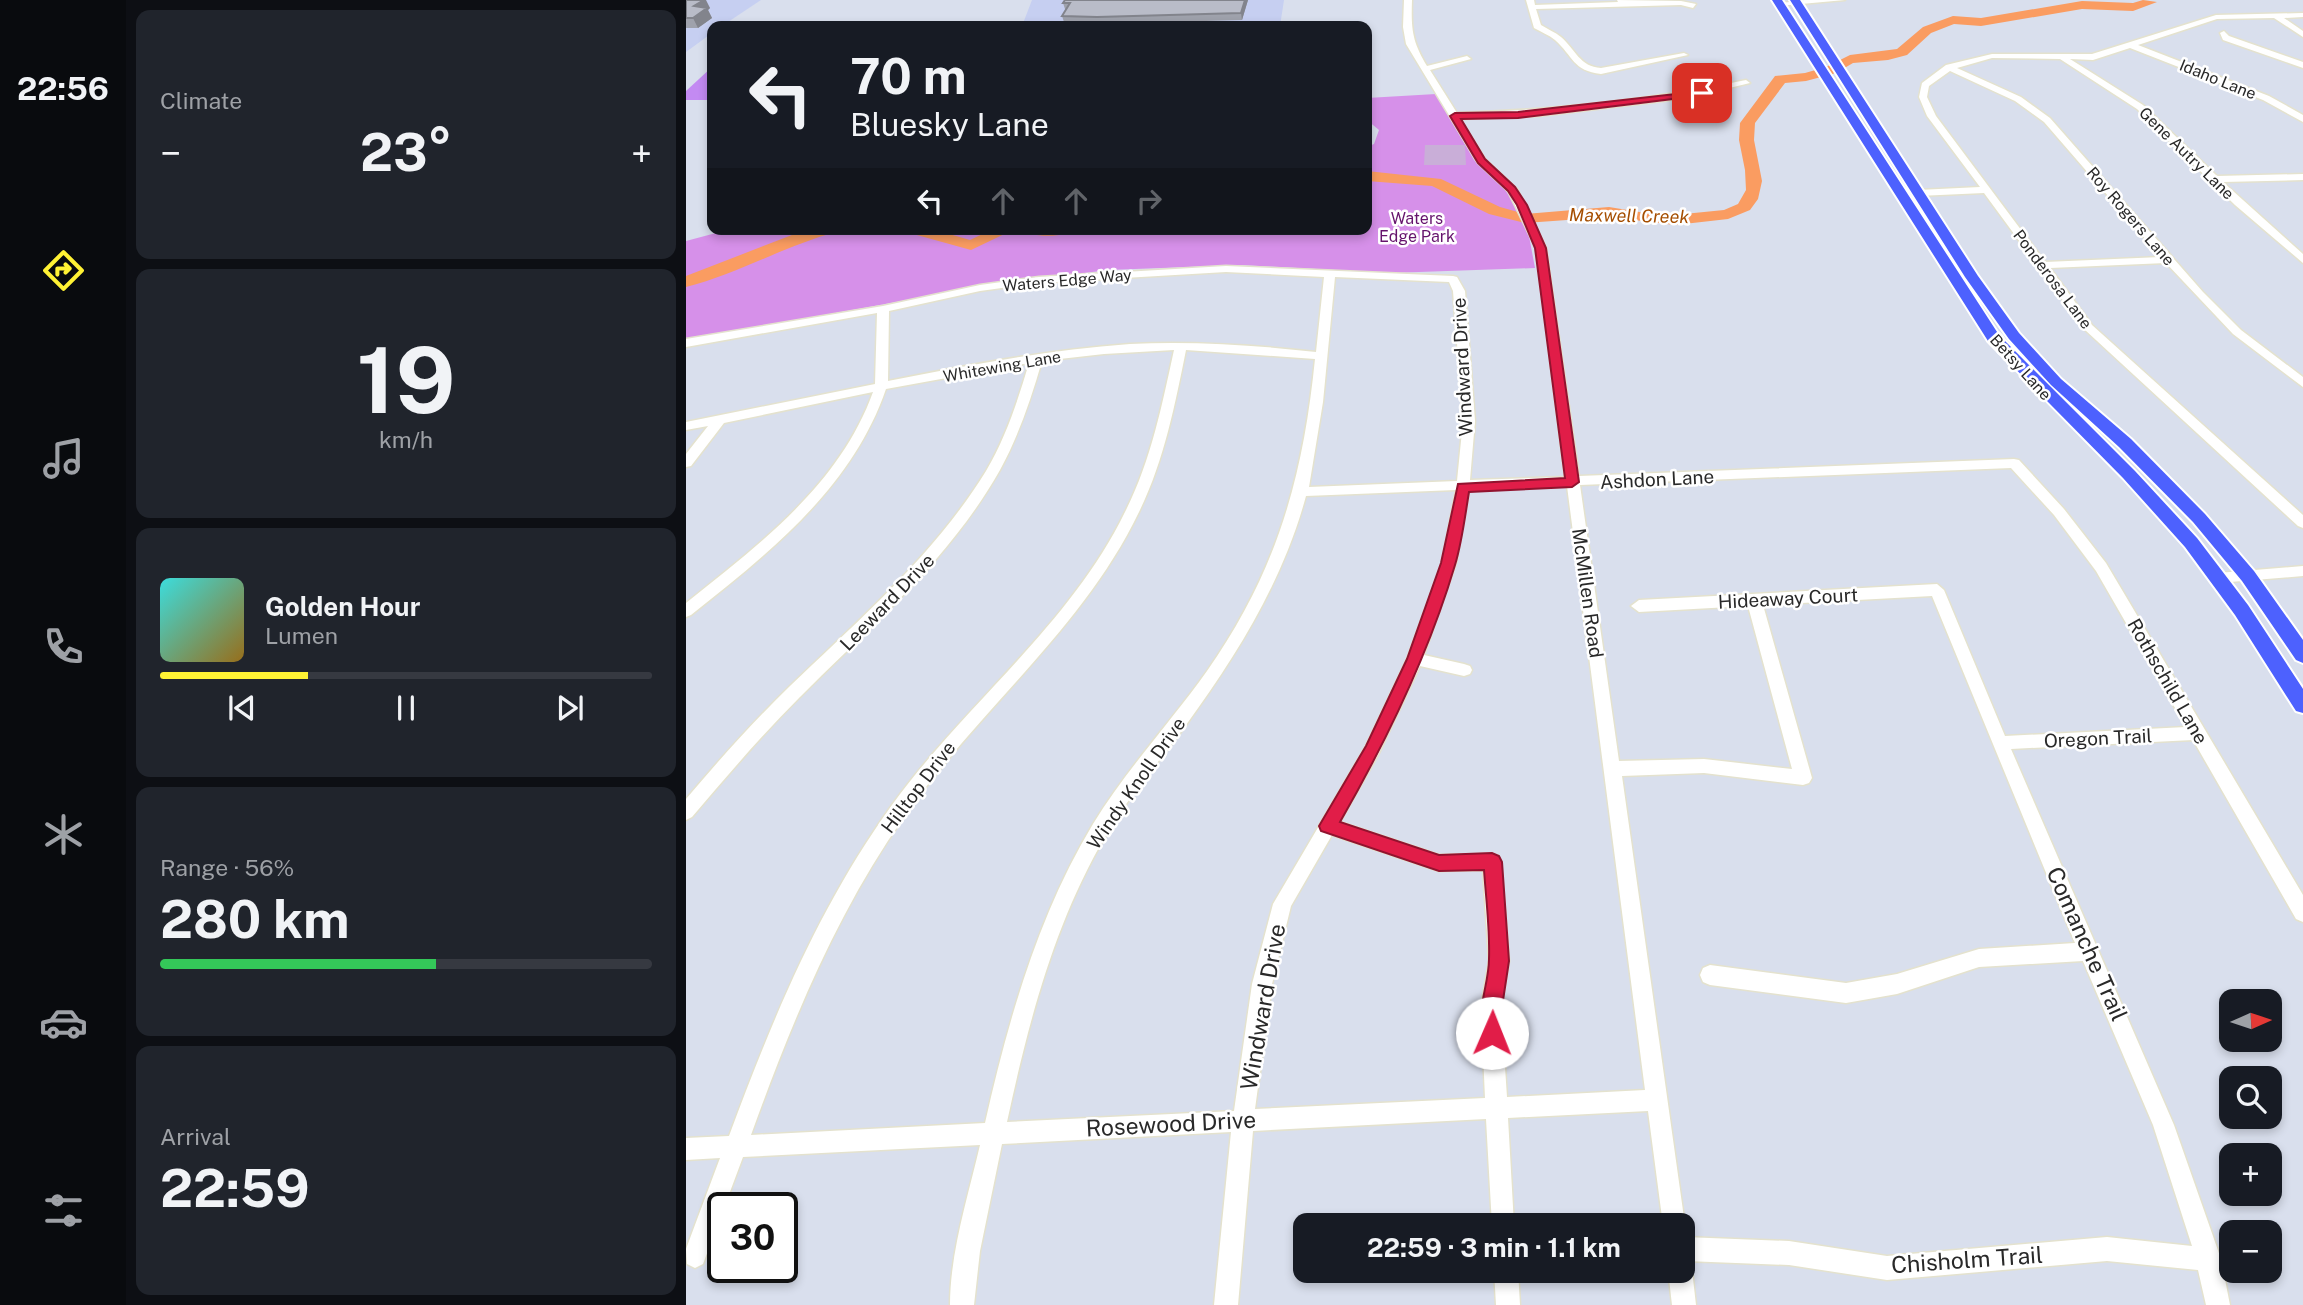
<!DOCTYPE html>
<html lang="en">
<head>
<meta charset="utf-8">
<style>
  :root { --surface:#171b24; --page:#20242c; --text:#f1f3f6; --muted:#9ea1a6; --line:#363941; --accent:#fff234 }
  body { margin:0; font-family:"Public Sans",sans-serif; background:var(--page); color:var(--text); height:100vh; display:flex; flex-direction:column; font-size:26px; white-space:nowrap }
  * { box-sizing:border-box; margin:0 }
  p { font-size:23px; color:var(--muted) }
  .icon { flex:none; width:38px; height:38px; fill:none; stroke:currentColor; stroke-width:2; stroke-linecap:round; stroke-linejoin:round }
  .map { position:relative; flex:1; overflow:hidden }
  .drawer { display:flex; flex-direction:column; gap:10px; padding:10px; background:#0d0f14; width:560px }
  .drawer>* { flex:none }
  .top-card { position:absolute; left:21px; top:21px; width:665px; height:214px; border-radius:14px; box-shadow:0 4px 10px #0003; background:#171b24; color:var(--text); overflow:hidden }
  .needle { width:46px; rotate:87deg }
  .buttons { position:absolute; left:1533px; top:989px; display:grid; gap:14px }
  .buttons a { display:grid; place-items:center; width:63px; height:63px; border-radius:14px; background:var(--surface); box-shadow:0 4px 10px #0003; font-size:35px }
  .speed { position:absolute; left:21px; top:1192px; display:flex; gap:14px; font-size:35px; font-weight:700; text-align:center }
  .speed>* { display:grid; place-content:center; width:91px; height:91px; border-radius:50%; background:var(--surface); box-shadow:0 4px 10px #0003; line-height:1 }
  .speed .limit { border:4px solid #111; border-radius:10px; background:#fff; color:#111 }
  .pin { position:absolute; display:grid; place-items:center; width:60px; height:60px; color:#fff; margin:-30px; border-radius:14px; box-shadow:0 4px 10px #0006 }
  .me { position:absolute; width:77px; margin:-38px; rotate:1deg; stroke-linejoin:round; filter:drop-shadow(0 0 5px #0008) }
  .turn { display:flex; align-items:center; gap:24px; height:147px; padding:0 28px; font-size:32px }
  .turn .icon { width:91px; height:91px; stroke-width:2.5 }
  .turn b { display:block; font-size:49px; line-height:60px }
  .lanes { display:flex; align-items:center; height:66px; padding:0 28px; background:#0003; justify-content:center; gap:35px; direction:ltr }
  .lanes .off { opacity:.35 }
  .big { font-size:52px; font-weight:700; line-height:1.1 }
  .drawer .tile { flex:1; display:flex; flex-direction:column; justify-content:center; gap:10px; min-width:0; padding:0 24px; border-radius:14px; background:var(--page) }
  .drawer .dial { align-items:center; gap:0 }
  .dial b { font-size:91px; line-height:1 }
  .song { display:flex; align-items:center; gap:21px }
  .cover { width:84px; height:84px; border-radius:10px; background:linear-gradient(135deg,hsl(180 70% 55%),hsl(40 70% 35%)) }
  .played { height:7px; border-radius:4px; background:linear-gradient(90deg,var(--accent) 30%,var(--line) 30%) }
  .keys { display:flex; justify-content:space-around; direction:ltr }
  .heat { display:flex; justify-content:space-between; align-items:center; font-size:38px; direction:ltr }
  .charge { height:10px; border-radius:5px; background:linear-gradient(90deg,#34c759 56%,var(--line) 0) }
  .trip { position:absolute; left:607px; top:1213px; width:402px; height:70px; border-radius:14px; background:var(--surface); box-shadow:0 4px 10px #0003; font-weight:700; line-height:70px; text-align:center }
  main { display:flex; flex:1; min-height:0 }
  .dock { display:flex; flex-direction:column; width:126px; justify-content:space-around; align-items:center; background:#090b0e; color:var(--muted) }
  .dock .icon { width:49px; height:49px }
  .dock .selected { color:var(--accent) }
  .dock b { font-size:32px; color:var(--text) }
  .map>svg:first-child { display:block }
</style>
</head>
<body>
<main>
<nav class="dock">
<b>22:56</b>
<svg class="icon selected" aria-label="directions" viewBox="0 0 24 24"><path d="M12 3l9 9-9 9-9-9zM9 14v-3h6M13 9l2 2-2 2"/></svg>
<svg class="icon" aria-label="music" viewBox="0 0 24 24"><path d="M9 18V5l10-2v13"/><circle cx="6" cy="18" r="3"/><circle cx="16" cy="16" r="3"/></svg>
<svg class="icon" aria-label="phone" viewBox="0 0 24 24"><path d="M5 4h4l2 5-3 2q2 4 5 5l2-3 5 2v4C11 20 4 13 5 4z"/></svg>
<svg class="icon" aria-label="climate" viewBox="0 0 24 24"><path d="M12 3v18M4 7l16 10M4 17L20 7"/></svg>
<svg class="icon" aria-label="car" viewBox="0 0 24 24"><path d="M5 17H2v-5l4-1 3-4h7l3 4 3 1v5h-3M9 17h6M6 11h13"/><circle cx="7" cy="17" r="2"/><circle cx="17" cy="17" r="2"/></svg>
<svg class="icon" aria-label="filters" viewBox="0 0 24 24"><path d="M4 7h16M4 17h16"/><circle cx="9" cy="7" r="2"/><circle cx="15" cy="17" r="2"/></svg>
</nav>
<section class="drawer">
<div class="tile"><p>Climate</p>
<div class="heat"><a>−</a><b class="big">23°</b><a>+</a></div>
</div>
<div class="tile dial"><b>19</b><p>km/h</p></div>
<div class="tile">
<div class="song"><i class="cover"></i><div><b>Golden Hour</b><p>Lumen</p></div></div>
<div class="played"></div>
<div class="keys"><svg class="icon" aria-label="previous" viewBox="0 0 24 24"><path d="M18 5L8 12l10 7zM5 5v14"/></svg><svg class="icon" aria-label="pause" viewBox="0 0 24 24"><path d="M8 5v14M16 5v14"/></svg><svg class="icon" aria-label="next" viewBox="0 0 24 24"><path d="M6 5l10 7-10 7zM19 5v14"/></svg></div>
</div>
<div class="tile"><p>Range · 56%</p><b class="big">280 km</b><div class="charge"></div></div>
<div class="tile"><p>Arrival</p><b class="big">22:59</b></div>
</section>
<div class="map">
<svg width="1617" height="1305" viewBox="0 0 1617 1305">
  <rect width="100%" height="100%" fill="#d9dfed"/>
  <!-- education -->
  <path fill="#c6cff1" d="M0 0H75L36 26H26V33L0 52Z
    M346 0H598L594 26H336Z"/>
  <!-- green -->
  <path fill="#d690e9" d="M750 94 788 160 818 189 830 204 843 236 849 268 704 273 555 265 422 270 305 285 0 340V241L45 229H681V147L688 144 693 130 681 120V98Z"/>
  <!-- cemetery -->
  <path fill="#c9aed8" d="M739 145H779L780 165H738Z"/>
  <!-- pitch -->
  <path fill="#c38af2" d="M26 67V100H0V91Z"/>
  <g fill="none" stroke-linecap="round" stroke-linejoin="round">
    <!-- river -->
    <path fill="#fa9c61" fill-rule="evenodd" d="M1457 0 1471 2 1447 11 1396 9 1295 26 1268 24 1245 33 1221 55 1202 60 1167 63 1150 73 1120 81 1099 83 1069 123 1068 140 1076 181 1072 199 1064 210 1042 219 989 225 923 217 839 223 803 214 746 186 681 181V171L755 179 814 207 839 214 923 207 978 216 1038 210 1052 204 1060 190 1059 170 1053 140 1054 123 1089 76 1119 73 1140 67 1164 55 1211 49 1237 27 1267 16 1295 18 1396 1 1447 3Z
      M152 229 150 232C98 246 52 274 0 287V276L119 230Z
      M218 229H246L284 240 307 229H329L285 250 220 232Z
      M333 229H391C381 238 343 238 333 229Z"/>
    <!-- minor casing -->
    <g stroke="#e4e2ce" stroke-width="3">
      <path id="minor" d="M718 0H726C725 29 726 41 741 66L781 56 785 59 744 70 771 113C868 110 964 100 1060 80L1064 83 1002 98 853 116 774 119 799 159 831 189 860 248 893 476 1328 459 1333 460 1378 509 1420 563 1617 895V922L1610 919 1507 740 1325 749 1488 1125 1535 1259 1544 1305H1520L1512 1270 1421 1261 1201 1280 1103 1265 1000 1261 1006 1270 1010 1305H986L982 1270H998V1237L1103 1241 1201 1256 1421 1237 1506 1246 1467 1125 1397 961 1293 967 1211 994 1160 1003 1024 985 1017 982 1014 975 1017 968 1024 965 1160 983 1211 974 1293 949 1389 943 1246 596 1077 605 1126 778 1123 783 1117 785 1018 773 936 776 999 1225 998 1230V1225H977L962 1111 822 1118 828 1225H806L800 1119 567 1131 552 1305H528L545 1132 316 1144 294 1251 288 1305H264C264 1252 282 1197 294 1145L57 1157 17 1264 9 1268 1 1264 0 1249 34 1158 0 1160V1138L43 1136C86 1020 133 906 206 805 279 704 384 625 439 512 465 461 476 405 488 350L418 354 356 361C345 399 333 435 314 470 264 559 184 627 113 698 75 736 41 776 6 817L0 820V799C33 760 67 722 104 686 174 619 249 554 300 471 320 437 332 400 343 363L200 389C166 488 84 552 5 615L0 617V603C74 544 154 484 187 392L38 423 5 466 0 467V454L22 426 0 430V422L189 384 191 313 0 347V339L197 306 294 285 353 277 540 266 767 276 771 277 779 291 789 421 784 480 879 477 850 248 822 191 792 163 720 44 717 27ZM540 272 638 277 630 352C568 345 506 341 444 344 362 350 281 365 202 381L203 311 294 291 353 283ZM649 277 763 282 767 291 777 421 771 481 623 487 637 402ZM500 350 629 359C617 478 591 571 521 671 484 723 440 770 407 824 352 915 322 1021 299 1123L65 1135C105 1024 150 914 218 817 291 711 397 629 453 512 478 461 489 405 500 350ZM1325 468 1368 515 1410 571 1500 727 1319 736 1258 590 1251 584 953 600 945 606 953 612 1062 606 1106 769 1018 759 933 761 894 485ZM881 486 959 1090 821 1097 815 1007 823 961 815 862 812 856 806 854 753 855 654 822 692 755 734 666 778 676 784 674 786 670 784 666 778 664 738 655 770 563 783 490ZM770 490 756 563 721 659 680 746 587 904 566 984 548 1111 321 1122C342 1024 368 924 419 837 442 797 473 762 500 725 551 655 597 581 620 496ZM646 835 753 871 797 870 803 961 795 1007 799 1098 569 1109 586 984 605 906Z
        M840 0H848L849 5 932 2 931 0 995 1 1010 4 1007 8 995 5 850 9 855 25C861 29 869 32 875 37 889 49 894 67 915 68L998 53 1002 55 915 74C887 71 887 56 869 40 863 35 855 32 848 28Z
        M1119 0H1159L1093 6 1089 4Z
        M1617 13V17L1598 18 1617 31V37L1588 18 1531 19 1452 45 1583 96 1617 115V122L1577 100 1444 48 1407 60 1384 59 1457 105 1531 176 1617 174V180L1537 182 1617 254V263L1549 205 1451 109 1374 59 1306 58 1271 68 1335 97 1364 118 1517 292 1555 330 1617 377V387L1547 334 1480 263 1364 268 1406 325 1617 515V528L1612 526 1398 329 1298 193 1232 196 1207 189 1212 186 1232 190 1294 187 1241 116 1233 97 1236 83 1260 65 1306 54H1406L1530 15ZM1264 71 1329 101 1358 122 1475 257 1359 262 1250 116 1241 97 1243 86Z
        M1538 31 1543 36 1617 62V68L1537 40 1534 33Z
        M1617 566V576L1532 583 1525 578 1532 573Z
        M808 1270H832L834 1305H810Z"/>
    </g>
    <!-- major casing -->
    <g stroke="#fff" stroke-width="4">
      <path id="major" d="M1086 0H1096L1313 335 1449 471 1511 538 1562 605 1617 689V713L1610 711 1549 615 1499 547 1437 478 1302 341Z
        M1104 0H1114L1292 276 1333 333 1375 379 1445 439 1519 514 1568 571 1617 640V663L1610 660 1556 581 1507 522 1433 447 1365 385 1323 339 1279 277Z"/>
    </g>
    <!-- minor -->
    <use href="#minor" fill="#fff" fill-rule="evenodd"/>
    <!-- major -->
    <use href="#major" fill="#4d61fe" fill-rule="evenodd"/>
  </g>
  <!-- wall -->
  <path fill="#9fa2ac" d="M0 0 24 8 22 10 26 18 12 28H0Z
    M562 0 556 20 413 24 378 22 376 16 380 9H379L377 3Z"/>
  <!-- shaded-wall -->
  <path fill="#82848c" d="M18 0H20L24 8 22 10 26 18 12 28 7 18 8 6Z
    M559 0H562L556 20 555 13Z"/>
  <!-- building -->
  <path fill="#b9bcc8" stroke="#82848c" stroke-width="2" d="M0 0H18L8 6 21 8 7 18H0Z
    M379 0H559L555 13 411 17 376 16 384 3H377Z"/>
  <!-- route -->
  <path fill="#e11d48" stroke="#92132f" stroke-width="2" d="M1016 91H1019V95L832 118 775 119 799 159 829 187 841 205 860 248 893 482 886 487 783 492C779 516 776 542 769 565 742 656 701 740 654 822L753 855 806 853 813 856 816 862 823 961 816 1007 817 1033 814 1040 806 1043 799 1040C788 1013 803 986 803 959 804 929 800 899 798 870L753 871 635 831 633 826 680 746 721 659 755 563 772 484 879 478 849 248 831 205 822 191 792 163 764 116 769 113 832 112Z"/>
  <g text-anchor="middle" stroke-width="5" stroke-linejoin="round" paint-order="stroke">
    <!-- far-street labels -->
    <g font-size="16" fill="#292929" stroke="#fff">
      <text transform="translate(1532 79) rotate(22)" y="6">Idaho Lane</text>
      <text transform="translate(1501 153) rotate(44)" y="6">Gene Autry Lane</text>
      <text transform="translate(1445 216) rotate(49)" y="6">Roy Rogers Lane</text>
      <text transform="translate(1367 279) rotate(53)" y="6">Ponderosa Lane</text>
      <text transform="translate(381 280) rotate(-5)" y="6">Waters Edge Way</text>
      <text transform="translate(316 366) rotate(-10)" y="6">Whitewing Lane</text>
      <text transform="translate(1335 367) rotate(48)" y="6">Betsy Lane</text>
    </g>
    <!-- far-park labels -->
    <g font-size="16" fill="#65136c" stroke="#fff">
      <text x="731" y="224">Waters<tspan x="731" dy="18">Edge Park</tspan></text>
    </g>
    <!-- far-water labels -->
    <g font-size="18" font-style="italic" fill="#a54e01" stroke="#fff">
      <text transform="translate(943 216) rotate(1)" y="6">Maxwell Creek</text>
    </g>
    <!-- street labels -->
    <g font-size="19" fill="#292929" stroke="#fff">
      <text transform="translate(776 367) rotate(-93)" y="7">Windward Drive</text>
      <text transform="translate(971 479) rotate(-3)" y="7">Ashdon Lane</text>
      <text transform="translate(902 593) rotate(82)" y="7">McMillen Road</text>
      <text transform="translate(1102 598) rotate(-3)" y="7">Hideaway Court</text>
      <text transform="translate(201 602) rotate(-46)" y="7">Leeward Drive</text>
      <text transform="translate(1482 681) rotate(60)" y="7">Rothschild Lane</text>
      <text transform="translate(1412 738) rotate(-3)" y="7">Oregon Trail</text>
      <text transform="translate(450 783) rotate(-55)" y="7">Windy Knoll Drive</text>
      <text transform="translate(232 787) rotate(-53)" y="7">Hilltop Drive</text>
    </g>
    <!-- near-street labels -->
    <g font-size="23" fill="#292929" stroke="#fff">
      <text transform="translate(1401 944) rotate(66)" y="8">Comanche Trail</text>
      <text transform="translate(577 1007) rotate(-80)" y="8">Windward Drive</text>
      <text transform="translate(485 1124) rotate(-3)" y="8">Rosewood Drive</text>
      <text transform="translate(1281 1260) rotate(-4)" y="8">Chisholm Trail</text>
    </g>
  </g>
</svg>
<div class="buttons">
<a><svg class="needle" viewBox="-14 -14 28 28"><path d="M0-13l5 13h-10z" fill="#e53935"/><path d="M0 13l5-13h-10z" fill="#9ea1a6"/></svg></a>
<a><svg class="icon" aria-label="search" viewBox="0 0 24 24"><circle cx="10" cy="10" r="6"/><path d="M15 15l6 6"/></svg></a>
<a>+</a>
<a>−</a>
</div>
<div class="speed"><div class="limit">30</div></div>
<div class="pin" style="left:1016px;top:93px;background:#d93025"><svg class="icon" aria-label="arrive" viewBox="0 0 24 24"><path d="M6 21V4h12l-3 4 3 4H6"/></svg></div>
<svg class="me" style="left:806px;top:1033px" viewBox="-20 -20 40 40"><circle r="19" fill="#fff"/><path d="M0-13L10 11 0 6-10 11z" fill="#e11d48"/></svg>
<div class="trip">22:59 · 3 min · 1.1 km</div>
<div class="top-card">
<div class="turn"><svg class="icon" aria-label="left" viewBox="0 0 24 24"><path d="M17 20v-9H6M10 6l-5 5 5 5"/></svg><div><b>70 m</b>Bluesky Lane</div></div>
<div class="lanes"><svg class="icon" aria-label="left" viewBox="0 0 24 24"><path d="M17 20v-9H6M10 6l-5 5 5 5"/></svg><svg class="icon off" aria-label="ahead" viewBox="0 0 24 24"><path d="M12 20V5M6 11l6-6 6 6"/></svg><svg class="icon off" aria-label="ahead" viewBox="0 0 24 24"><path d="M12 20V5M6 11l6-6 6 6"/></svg><svg class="icon off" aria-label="right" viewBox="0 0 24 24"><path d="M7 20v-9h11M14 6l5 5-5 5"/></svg></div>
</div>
</div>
</main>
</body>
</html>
